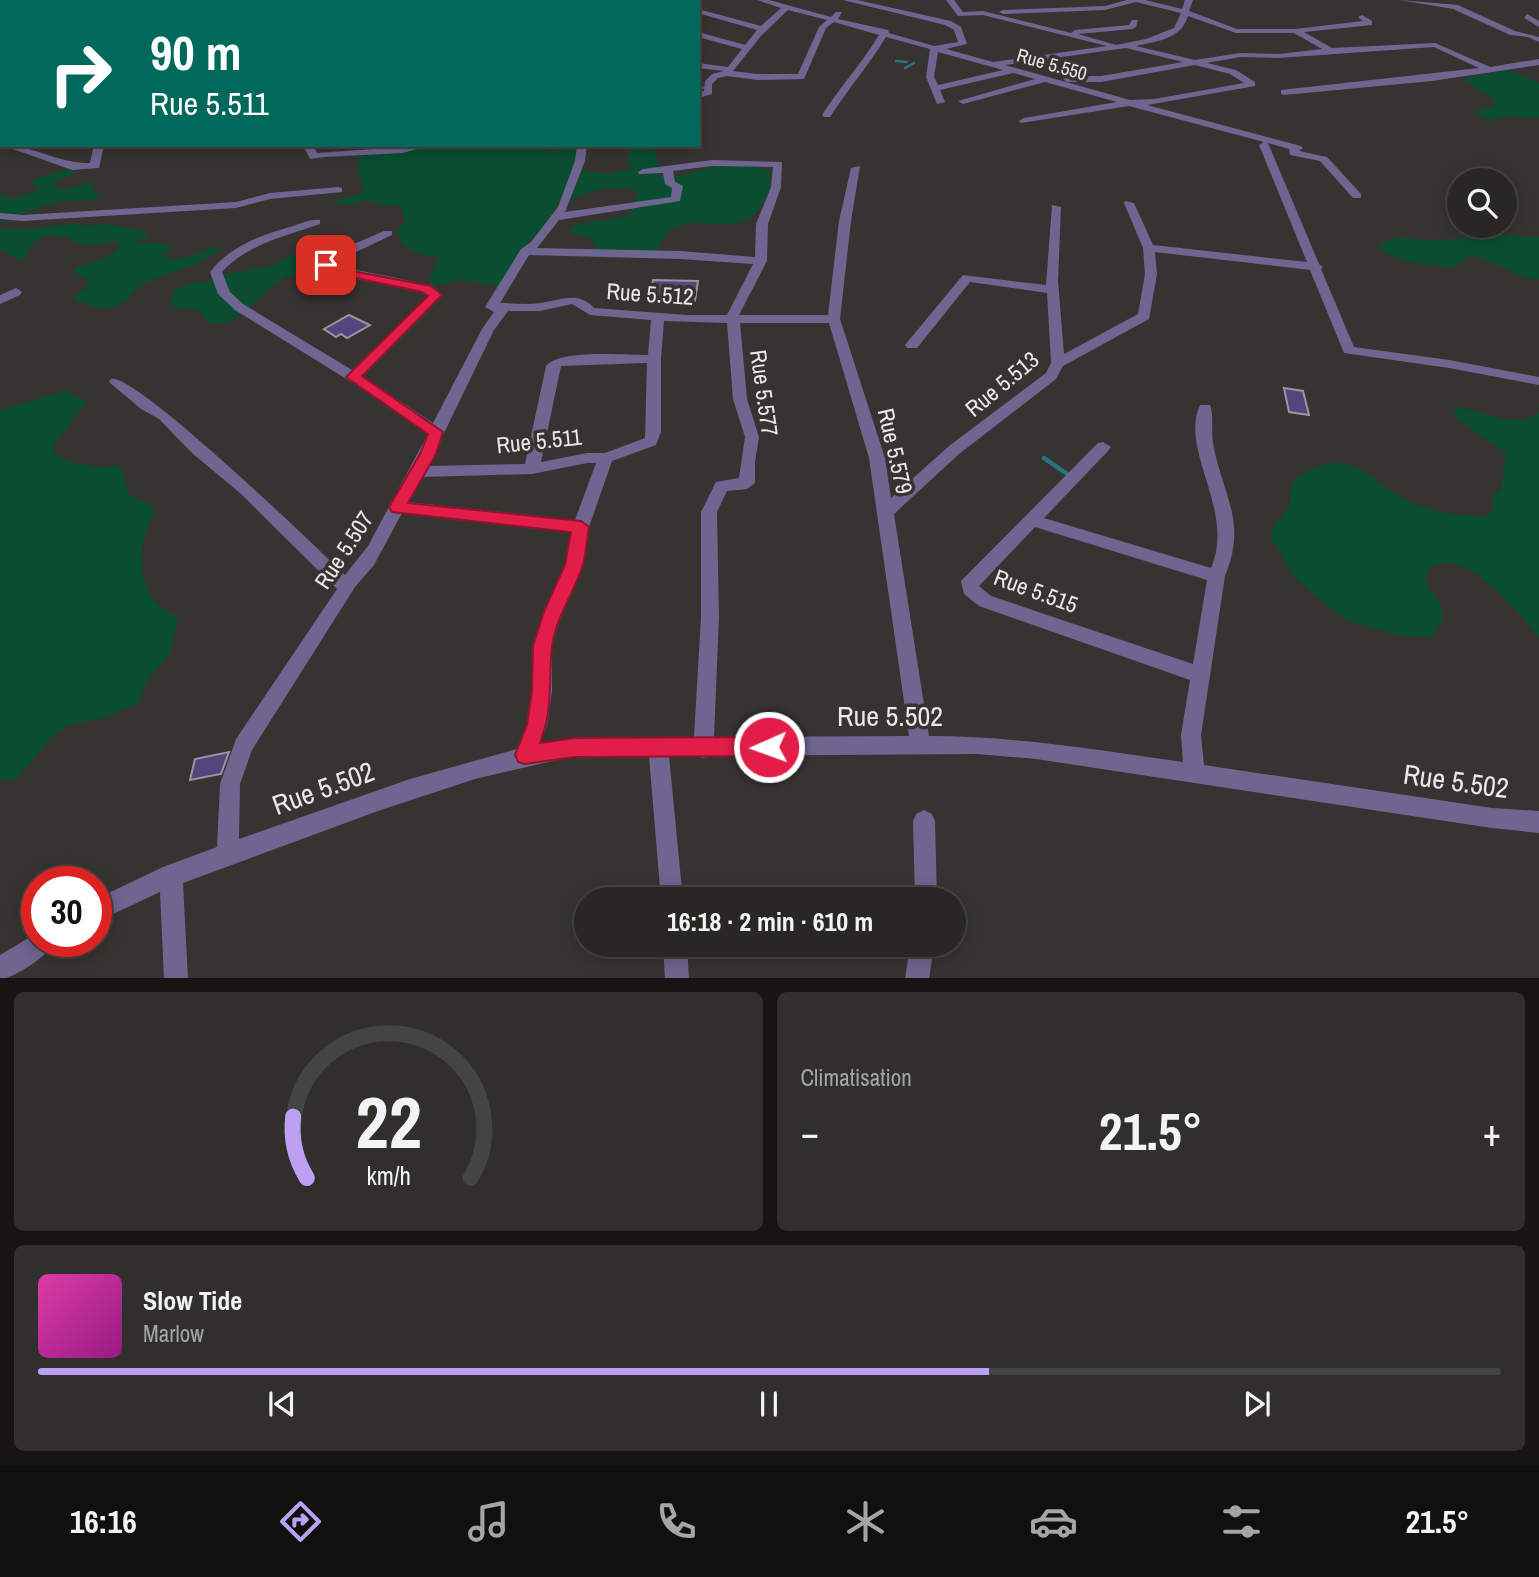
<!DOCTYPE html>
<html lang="fr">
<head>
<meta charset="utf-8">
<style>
  :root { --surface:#282724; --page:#302f2c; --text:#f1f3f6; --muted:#a5a5a6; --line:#444441; --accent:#bca0f2 }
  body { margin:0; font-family:"Archivo Narrow",sans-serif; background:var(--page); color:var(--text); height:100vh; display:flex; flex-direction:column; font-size:26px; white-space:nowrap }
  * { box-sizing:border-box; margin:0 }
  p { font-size:23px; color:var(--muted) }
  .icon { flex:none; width:38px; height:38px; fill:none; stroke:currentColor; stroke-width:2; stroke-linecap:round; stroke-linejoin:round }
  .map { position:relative; height:978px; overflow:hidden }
  .details { display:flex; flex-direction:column; gap:14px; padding:14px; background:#161514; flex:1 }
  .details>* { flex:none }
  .banner { position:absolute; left:0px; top:0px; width:700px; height:147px; box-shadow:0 4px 18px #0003,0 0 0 2px var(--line); background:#00695c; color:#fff; overflow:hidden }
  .buttons { position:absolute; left:1447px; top:168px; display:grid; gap:14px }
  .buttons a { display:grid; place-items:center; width:70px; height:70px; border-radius:50%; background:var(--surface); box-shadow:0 4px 18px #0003,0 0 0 2px var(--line); font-size:35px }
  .speed { position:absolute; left:21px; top:866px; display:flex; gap:14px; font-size:35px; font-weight:700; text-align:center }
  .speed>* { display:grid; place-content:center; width:91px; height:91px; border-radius:50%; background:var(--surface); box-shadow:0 4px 18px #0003,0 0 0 2px var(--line); line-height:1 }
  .speed .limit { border:10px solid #d22; background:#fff; color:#111 }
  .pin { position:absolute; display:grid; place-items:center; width:60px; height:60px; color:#fff; margin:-30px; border-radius:14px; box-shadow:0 4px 10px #0006 }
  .me { position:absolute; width:77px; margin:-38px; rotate:268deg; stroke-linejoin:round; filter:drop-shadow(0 0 5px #0008) }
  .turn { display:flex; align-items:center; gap:24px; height:147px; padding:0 35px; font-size:32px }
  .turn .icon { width:91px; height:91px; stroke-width:2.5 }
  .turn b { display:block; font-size:49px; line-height:60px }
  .big { font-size:52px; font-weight:700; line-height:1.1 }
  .details .widget { flex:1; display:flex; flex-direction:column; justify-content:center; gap:10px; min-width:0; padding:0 24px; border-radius:10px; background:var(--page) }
  .details .dial { align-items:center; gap:0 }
  .dial svg { height:182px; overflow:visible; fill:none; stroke:var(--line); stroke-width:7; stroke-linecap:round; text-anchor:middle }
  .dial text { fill:var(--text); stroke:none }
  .song { display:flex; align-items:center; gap:21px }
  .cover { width:84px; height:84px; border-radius:10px; background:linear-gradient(135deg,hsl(320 70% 55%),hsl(310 70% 35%)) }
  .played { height:7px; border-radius:4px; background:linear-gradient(90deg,var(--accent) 65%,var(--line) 65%) }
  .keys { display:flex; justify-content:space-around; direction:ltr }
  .heat { display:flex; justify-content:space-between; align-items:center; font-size:38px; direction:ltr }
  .details .tiles { flex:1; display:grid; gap:14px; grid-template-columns:1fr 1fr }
  .widget:last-child { grid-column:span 2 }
  .trip { position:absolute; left:574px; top:887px; width:392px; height:70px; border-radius:35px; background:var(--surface); box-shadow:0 4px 18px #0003,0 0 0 2px var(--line); font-weight:700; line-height:70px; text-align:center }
  .dock { display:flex; height:112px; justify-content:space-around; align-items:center; background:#10100e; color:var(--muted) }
  .dock .icon { width:49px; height:49px }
  .dock .active { color:var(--accent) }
  .dock b { font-size:32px; color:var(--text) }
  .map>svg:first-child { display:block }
</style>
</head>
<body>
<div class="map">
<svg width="1539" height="979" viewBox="0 0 1539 979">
  <rect width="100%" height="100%" fill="#363430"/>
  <!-- green -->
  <path fill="#094e31" d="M1509 70 1539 83V118L1511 116 1489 120 1472 112 1494 106 1495 101 1463 79Z
    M431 145H544V151H559V145H580L576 150 579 170 606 174 629 170V145H651L657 156 660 176C679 178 690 173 708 168 726 164 750 166 768 170 772 178 770 188 767 196 742 256 675 190 657 253L598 251C594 236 582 236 569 232L571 227C590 220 610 221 630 215L637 193 631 187 598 190 559 203 540 231 523 248 499 286 460 280 431 286V274L439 257C422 255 399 251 397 231L405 221 401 206H384L366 200 346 205 331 202 363 193 357 156Z
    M68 169H76L75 173 55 182 57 189C69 192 81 183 93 183V192L99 194 96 200 59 201 0 222V195L13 199 40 189 32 183 36 179Z
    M72 224 92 226 107 224 146 232 149 233 145 238 133 241 172 245 165 254 166 259 185 258 213 247 220 249C198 268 169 271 144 284 134 290 124 304 113 307 102 311 86 304 75 301L74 296 89 286 85 278 75 273V268C91 261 114 260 121 242L80 245 67 237 47 236 34 241 25 257 21 260 0 249V229L17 230Z
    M1496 235 1539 237V279C1513 279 1495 259 1470 256L1458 265 1450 267C1432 265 1390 262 1380 247L1381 243 1400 237 1435 241Z
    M314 250 321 251 315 261 323 268V273C310 278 297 273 285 278 259 288 236 336 206 321L201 311 175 307 171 303 173 293C186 277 208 288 223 275L275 265 296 252Z
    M66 391 87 401 53 446 54 453C76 466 95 469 121 466L128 494 151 506 154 514C140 538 136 572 152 598 157 606 170 612 178 617L170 653 149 677 138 703 104 718 69 725 52 737 15 780H0V410Z
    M1459 407C1479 411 1522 430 1539 412V638C1519 613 1476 559 1442 563 1434 564 1427 569 1426 577 1425 588 1433 591 1438 600 1442 605 1442 615 1443 621L1431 637 1402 636 1355 623 1340 616 1294 577 1271 537 1272 528 1289 507 1292 482C1349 437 1366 482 1412 503 1435 513 1461 515 1486 517L1493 510V495L1501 491 1506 453 1456 418 1454 411Z"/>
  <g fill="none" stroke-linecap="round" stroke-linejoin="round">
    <!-- stream-far1 -->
    <path stroke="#297482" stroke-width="2.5" d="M896 61 907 62
      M905 68 914 63
      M698 87 705 88"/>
    <!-- stream -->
    <path stroke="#297482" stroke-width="4.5" d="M1044 458 1070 476"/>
  </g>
  <!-- building -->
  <path fill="#55457e" stroke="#98979d" stroke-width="2" d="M653 280 698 281 695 301 681 300 680 305H668L669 300H649Z
    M349 315 370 325 347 338 341 334 336 337 324 329Z
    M1284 388 1303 391 1309 415 1289 412Z
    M229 752 221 774 190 780 195 759Z"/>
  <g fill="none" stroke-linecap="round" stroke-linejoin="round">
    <!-- minor -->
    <path fill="#6f6591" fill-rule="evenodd" d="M22 0H35L19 2Z
      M83 0H91L93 2H85Z
      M127 0H135L126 2Z
      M313 0H321L322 2H314Z
      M471 0H479L470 2Z
      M657 0 671 2H659Z
      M757 0H769L831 17 836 12H842L838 19 888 30 889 33 934 46 958 42 954 30 945 25 843 0H857L951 21 961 27 967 44 946 49 993 62 1107 46 983 15 958 16 946 0H954L963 12 983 11 1071 33 1075 30 1129 25 1132 20H1138L1136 27 1132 29 1078 34 1116 45 1146 39 1174 28 1181 13 1136 2 1105 10 1003 14 999 12 1003 10 1105 6 1127 0H1145L1182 9 1185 0H1193L1189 11 1237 29H1296L1363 21 1358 17 1362 15 1372 21V25L1304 32 1332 48 1435 43 1490 67 1539 59V65L1432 81 1284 95 1281 94V90L1479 68 1434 47 1279 58 1240 57 1207 63 1236 70 1255 82V86L1147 105 1301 146 1303 148 1299 151 1327 157 1361 194V198H1353L1320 161 1290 155 1289 149 1268 143 1319 264 1323 267 1321 269 1354 347 1449 360 1539 377V385L1449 368 1344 353 1310 270 1155 252 1157 274 1149 319 1063 366 1056 379 959 454 894 514 929 736C1015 736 1098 750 1183 762L1181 735 1190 680 979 606 964 594 961 581 1098 443 1103 442 1111 447 1108 451 1044 518 1211 568C1236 511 1179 450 1200 405H1210C1214 415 1211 431 1213 443 1222 495 1248 521 1225 576L1201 735 1204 765 1492 808 1539 811V833L1492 828 1036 759 976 754 710 756 703 758 696 756H669L683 900H661L649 756H574L475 779 378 811 183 883 188 979H164L160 892 96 922V899L163 867 217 847 220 784 236 739 337 589 240 493 192 453 159 419 141 409 109 382 111 379C136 373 317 548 345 575L368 546 428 434 390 406 235 310 218 294 210 272C231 245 262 235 293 226 302 223 311 219 320 220V224C286 236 247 244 222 272L230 292 243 304 352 370 428 296 422 292 341 276 320 265 324 257 384 231H392V235L333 263C360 275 424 277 442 295L362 376 433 423 482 329 494 312 485 307 521 249 531 242 558 207 575 161 577 145H587L585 161 565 212 671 197 672 188 665 184 663 173 639 174 638 172 643 169 712 160 782 162 781 187 768 224 767 261 739 315H828L839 221 851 168 860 166 851 221 840 319 885 458 891 498 949 446 1046 373 1051 363 1047 293 970 282 917 348H907L905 345 963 275 1046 285 1052 205 1061 207 1058 281 1064 354 1138 314 1145 274 1143 248 1124 203 1125 201 1134 203 1153 245 1307 262 1259 145 1264 142 1129 106 1021 123 1019 121 1024 118 1117 102 1045 82 963 104 958 101 1035 79 1013 73 940 90 945 102 937 104 926 77 930 49 886 37C869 65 848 89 830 117H824L822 115C840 87 862 63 879 35L834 22 826 28 804 79 757 80 727 76 718 78 712 84V94L698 98V92L704 91 705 81 712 74 724 71 698 68V63L728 67 742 49 698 37V32L745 45 757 30 698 13V9L761 26 781 8ZM788 10 827 20 819 27 798 74H757L733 71 761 36ZM1188 16 1236 33H1294L1322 49 1279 54 1240 53 1195 60 1136 46C1158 41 1181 39 1188 16ZM1126 48 1183 62 1101 76H1067L1063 79 1067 82H1101L1195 65 1230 74 1244 83 1154 99 1130 100 1005 65ZM938 52 1003 70 938 85 934 77ZM712 166 773 167 771 187 756 224 755 257 680 251 537 248 559 220 680 201 683 186 675 182 673 171ZM529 255 680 259 753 264 727 315H687L594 308C578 290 560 301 540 303 527 305 513 303 500 303ZM572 304 590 315 651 320 648 355C625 355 559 349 546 366L525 464 428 466 494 330 508 311H540ZM664 321 727 323 733 399 745 437 739 478 716 482 701 512V617L694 737 574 738 540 744 547 725 552 691V646L563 609 583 565 589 527 612 461 656 445 661 432V359ZM740 323H829L869 458 909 736 714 737 719 617 717 512 727 491 747 489 755 483V462L759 437 747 399ZM647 363 645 438 605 453H587L541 462 561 366ZM587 463H596L575 520 408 502 422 477 532 474ZM402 513 572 532 565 565 545 609 534 646 532 691 527 725 517 749 410 779 239 839 240 784 252 750 355 587 374 565ZM1035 527 1207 580 1193 664 991 596 979 586Z
      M1399 0 1458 5 1515 31 1539 37V42L1528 37 1510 35 1453 9Z
      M0 3H2L0 8Z
      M1527 14 1539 21V27L1524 18Z
      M0 52H2V56H0Z
      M0 88H2V94H0Z
      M2 145C33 145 59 164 90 163L94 145H104L99 168 72 170Z
      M303 145H313L317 153 430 145 403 153 325 157 310 159Z
      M338 187 342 188V192L270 199 236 208 22 221 0 219V213L22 215 236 202 270 193Z
      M16 288 22 292 20 295 0 304V295Z
      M924 810 932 814 935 821 937 900H915L913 821 916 814Z
      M37 933V942H55C50 954 14 979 0 979V955Z
      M663 945H687L689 979H665Z
      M910 945H934L929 979H905Z"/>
  </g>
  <!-- route -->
  <path fill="#e11d48" stroke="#92132f" stroke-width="2" d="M326 261 347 270 431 286 442 295 362 376 443 432 436 454 408 503 581 521 589 527C587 539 586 553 583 565 574 593 556 617 552 646 548 683 554 706 540 743L574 738 769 737 776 740 779 747 776 754 769 756 574 757 525 764 518 762 515 755 527 725 532 691 533 646 545 609 565 565 571 532 392 512 389 507 420 454 428 434 346 377 428 296 422 292 323 271 320 265Z"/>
  <g text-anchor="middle" stroke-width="7" stroke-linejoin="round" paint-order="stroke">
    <!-- far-street labels -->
    <g font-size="19" fill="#eae9e5" stroke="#363430">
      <text transform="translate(1052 64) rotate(16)" y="7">Rue 5.550</text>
    </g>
    <!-- street labels -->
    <g font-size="23" fill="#eae9e5" stroke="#363430">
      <text transform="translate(650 294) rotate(4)" y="8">Rue 5.512</text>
      <text transform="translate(1002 384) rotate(-40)" y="8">Rue 5.513</text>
      <text transform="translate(764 393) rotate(82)" y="8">Rue 5.577</text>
      <text transform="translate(539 441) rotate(-6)" y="8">Rue 5.511</text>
      <text transform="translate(895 451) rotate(77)" y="8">Rue 5.579</text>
      <text transform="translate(344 550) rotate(-57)" y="8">Rue 5.507</text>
      <text transform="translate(1036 591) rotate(20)" y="8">Rue 5.515</text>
    </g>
    <!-- near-street labels -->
    <g font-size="28" fill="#eae9e5" stroke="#363430">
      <text x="890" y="726">Rue 5.502</text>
      <text transform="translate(1456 781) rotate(8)" y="10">Rue 5.502</text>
      <text transform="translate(323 788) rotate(-20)" y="10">Rue 5.502</text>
    </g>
  </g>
</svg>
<div class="buttons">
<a><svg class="icon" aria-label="search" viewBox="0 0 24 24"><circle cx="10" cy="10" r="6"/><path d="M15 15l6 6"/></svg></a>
</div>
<div class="speed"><div class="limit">30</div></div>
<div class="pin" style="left:326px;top:265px;background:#d93025"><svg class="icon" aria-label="arrive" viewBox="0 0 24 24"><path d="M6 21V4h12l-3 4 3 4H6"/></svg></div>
<svg class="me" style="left:769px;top:747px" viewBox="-20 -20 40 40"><circle r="17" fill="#e11d48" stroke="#fff" stroke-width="3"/><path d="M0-11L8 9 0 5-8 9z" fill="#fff"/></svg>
<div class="trip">16:18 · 2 min · 610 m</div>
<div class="banner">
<div class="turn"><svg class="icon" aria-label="right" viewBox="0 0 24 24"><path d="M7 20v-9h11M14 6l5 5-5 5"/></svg><div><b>90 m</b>Rue 5.511</div></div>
</div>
</div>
<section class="details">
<div class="tiles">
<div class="widget dial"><svg viewBox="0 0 100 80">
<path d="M14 69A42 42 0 1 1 86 69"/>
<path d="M14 69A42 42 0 0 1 8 42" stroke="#bca0f2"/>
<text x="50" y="56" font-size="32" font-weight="700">22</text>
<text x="50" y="72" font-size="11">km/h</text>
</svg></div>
<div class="widget"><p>Climatisation</p>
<div class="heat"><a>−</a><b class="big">21.5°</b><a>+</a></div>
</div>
<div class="widget">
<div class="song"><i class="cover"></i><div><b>Slow Tide</b><p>Marlow</p></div></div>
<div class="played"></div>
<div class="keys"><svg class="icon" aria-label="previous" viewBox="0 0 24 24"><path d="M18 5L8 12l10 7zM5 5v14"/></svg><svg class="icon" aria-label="pause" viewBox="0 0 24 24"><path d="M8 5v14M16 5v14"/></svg><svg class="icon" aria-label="next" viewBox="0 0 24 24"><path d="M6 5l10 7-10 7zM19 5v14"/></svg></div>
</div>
</div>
</section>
<nav class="dock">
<b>16:16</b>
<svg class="icon active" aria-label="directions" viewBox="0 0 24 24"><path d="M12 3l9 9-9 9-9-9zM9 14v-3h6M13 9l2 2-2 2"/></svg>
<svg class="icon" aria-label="music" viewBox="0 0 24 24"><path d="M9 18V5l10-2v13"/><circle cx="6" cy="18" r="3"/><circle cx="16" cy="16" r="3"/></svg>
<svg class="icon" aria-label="phone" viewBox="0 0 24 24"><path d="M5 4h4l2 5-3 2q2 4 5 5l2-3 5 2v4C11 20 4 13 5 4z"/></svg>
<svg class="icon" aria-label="climate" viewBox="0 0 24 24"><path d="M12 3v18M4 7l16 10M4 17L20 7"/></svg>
<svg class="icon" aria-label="car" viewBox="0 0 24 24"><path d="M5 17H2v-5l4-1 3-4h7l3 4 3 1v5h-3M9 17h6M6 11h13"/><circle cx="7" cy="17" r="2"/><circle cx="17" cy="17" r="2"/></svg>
<svg class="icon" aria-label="filters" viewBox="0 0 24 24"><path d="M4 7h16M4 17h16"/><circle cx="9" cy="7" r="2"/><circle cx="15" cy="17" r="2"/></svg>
<b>21.5°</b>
</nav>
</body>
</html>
